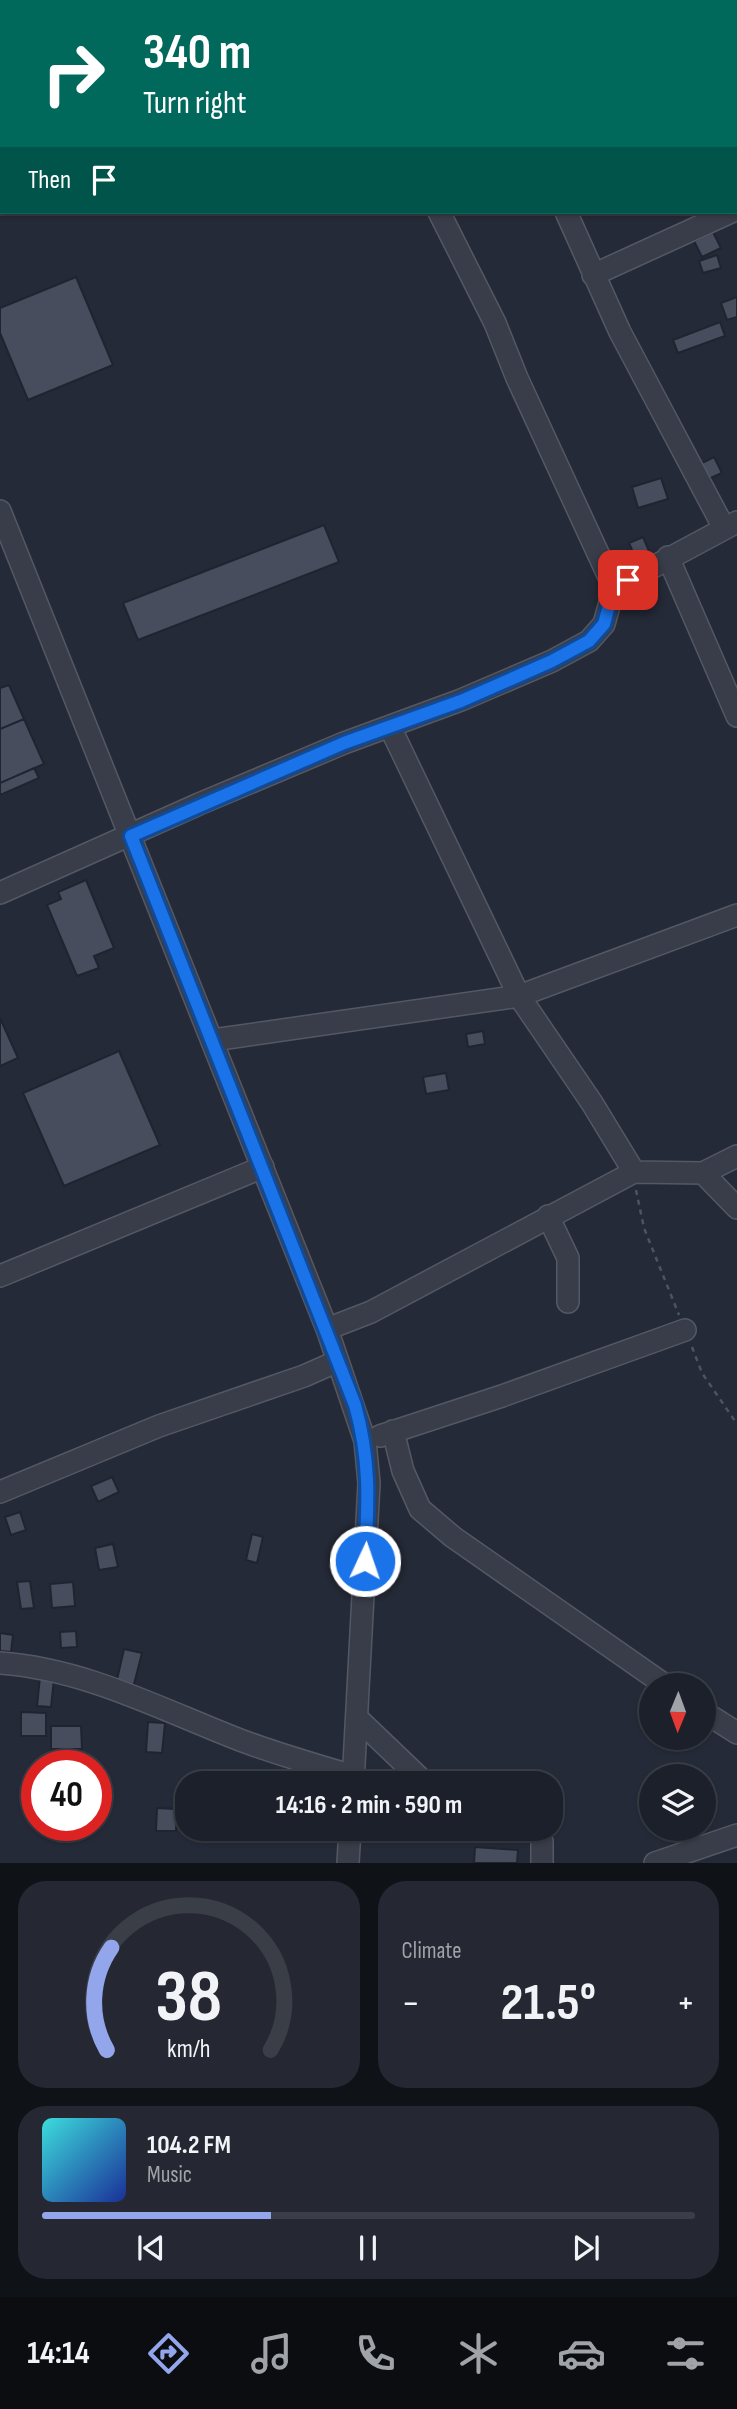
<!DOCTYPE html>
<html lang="en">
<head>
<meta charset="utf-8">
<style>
  :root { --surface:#1c202a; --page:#252832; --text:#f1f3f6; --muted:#a0a3a8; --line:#3a3e47; --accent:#93a5eb }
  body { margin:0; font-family:"Sofia Sans Condensed",sans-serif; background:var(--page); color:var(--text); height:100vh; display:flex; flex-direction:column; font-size:26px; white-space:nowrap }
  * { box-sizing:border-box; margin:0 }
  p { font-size:23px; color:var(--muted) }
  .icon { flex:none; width:38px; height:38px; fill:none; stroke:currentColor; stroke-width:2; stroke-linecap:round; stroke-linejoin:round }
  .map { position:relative; height:1863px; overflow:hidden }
  .drawer { display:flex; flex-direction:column; gap:18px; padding:18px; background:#0f1217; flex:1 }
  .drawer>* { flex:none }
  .banner { position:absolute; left:0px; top:0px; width:738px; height:214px; box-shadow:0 2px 5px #0004,0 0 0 2px var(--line); background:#00695c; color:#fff; overflow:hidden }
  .needle { width:46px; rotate:181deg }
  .buttons { position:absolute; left:639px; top:1673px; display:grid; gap:14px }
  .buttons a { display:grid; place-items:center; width:77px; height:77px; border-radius:50%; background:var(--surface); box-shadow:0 2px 5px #0004,0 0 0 2px var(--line); font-size:35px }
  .speed { position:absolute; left:21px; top:1750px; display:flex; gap:14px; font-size:35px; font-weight:700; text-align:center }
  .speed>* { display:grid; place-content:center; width:91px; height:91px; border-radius:50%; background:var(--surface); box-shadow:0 2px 5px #0004,0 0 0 2px var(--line); line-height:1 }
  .speed .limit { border:10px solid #d22; background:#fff; color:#111 }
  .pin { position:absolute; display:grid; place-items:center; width:60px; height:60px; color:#fff; margin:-30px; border-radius:14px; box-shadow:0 4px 10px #0006 }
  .me { position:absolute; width:77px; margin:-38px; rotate:3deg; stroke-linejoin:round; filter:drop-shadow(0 0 5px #0008) }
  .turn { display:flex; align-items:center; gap:24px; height:147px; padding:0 28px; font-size:32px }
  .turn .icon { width:91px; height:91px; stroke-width:2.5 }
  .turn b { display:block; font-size:49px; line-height:60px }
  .then { display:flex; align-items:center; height:66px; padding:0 28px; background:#0003; gap:14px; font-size:26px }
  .big { font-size:52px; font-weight:700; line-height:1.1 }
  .drawer .tile { flex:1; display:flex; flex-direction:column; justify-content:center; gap:10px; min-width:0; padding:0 24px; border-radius:28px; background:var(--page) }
  .drawer .dial { align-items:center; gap:0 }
  .dial svg { height:182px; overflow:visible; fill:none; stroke:var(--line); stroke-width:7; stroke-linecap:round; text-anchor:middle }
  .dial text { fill:var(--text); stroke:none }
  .song { display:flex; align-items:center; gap:21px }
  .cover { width:84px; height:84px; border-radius:10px; background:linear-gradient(135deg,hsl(180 70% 55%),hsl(230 70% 35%)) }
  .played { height:7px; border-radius:4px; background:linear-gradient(90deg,var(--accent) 35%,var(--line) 35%) }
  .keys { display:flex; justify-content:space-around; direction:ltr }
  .heat { display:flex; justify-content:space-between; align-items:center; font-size:38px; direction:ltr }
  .drawer .tiles { flex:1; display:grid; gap:18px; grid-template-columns:1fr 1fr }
  .tile:last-child { grid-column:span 2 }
  .trip { position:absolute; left:175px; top:1771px; width:388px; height:70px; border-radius:28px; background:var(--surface); box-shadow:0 2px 5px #0004,0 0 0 2px var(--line); font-weight:700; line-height:70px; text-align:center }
  .tab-bar { display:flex; height:112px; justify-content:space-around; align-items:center; background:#0b0d11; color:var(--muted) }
  .tab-bar .icon { width:49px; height:49px }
  .tab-bar .active { color:var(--accent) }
  .tab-bar b { font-size:32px; color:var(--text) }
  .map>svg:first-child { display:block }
</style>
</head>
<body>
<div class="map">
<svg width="737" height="1863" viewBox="0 0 737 1863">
  <rect width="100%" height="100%" fill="#252a38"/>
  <!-- building -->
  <path fill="#474d5d" stroke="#202430" stroke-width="2" d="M713 232 721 248 702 257 694 241Z
    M717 255 721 268 703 273 699 261Z
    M76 277 113 365 28 400 0 333V308Z
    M737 297V317L727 320 721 303Z
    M720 322 725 336 678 353 673 340Z
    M714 457 722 473 704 481 696 466Z
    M661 478 668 499 638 508 632 487Z
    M324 525 339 562 138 640 123 603Z
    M643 537 649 551 635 557 629 543Z
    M9 685 24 719 0 729V688Z
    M24 719 44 764 0 783V729Z
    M34 768 39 778 0 795V783Z
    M86 880 114 948 94 956 99 968 77 976 47 905 61 899 58 892Z
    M0 1018 18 1058 0 1066Z
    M483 1031 485 1044 468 1047 466 1034Z
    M119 1051 160 1145 64 1186 23 1093Z
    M446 1073 449 1090 426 1094 423 1077Z
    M112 1477 119 1492 98 1502 91 1486Z
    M20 1512 26 1530 11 1535 5 1517Z
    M252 1534 263 1537 257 1563 246 1560Z
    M113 1544 118 1567 99 1570 95 1548Z
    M30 1581 34 1608 21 1609 17 1582Z
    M73 1582 75 1606 52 1608 50 1584Z
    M76 1631 77 1647 61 1648 60 1632Z
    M0 1633 13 1635 11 1652 0 1651Z
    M124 1649 142 1653 133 1688 116 1684Z
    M40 1677 54 1679 51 1707 37 1706Z
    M21 1712 46 1713V1736H21Z
    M148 1722 165 1723 162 1753 146 1752Z
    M51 1726H81L82 1749H51Z
    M157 1808 177 1809 176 1831H156Z
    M475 1847 518 1850 517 1863H474Z"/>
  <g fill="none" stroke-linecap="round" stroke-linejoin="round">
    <!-- minor casing -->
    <g stroke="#545864" stroke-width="24">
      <path id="minor" d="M111 0V2
        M657 0 658 2
        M214 2 218 0
        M388 2 392 0
        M0 93 2 92
        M0 166H2
        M439 212 495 323 517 378 614 588
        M566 212 620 332 724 528
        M593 275 731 212
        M0 511 327 1329 365 1441 369 1483 353 1783
        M668 557 737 716
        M390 727 519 996 592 1103 634 1172 703 1173 737 1156
        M0 893 199 804 344 743 461 700 552 661 589 641 604 624 614 588 737 522
        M213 1040 519 996 737 915
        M703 1173 737 1208
        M548 1216 568 1258V1302
        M0 1276 263 1167
        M327 1329 371 1312 634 1172
        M393 1431 403 1471 420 1509 453 1537 665 1685
        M380 1436 502 1396 685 1330
        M0 1492 159 1426 304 1376 338 1361
        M0 1663C86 1669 162 1710 240 1740 277 1754 315 1765 353 1776
        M704 1712 737 1733
        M357 1718 425 1783
        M537 1829 542 1841V1863
        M348 1863 350 1829
        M655 1863 737 1835"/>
    </g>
    <!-- path -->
    <path stroke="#49565b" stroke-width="2.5" stroke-dasharray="5 5" stroke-linecap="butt" d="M611 2 615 0
      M636 1190 644 1228 679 1315
      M692 1347 702 1373 737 1424"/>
    <!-- minor -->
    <use href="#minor" stroke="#393d49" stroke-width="21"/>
    <!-- rail casing -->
    <g stroke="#5d6272" stroke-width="7">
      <path id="rail" d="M285 2 289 0
        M0 123 2 122"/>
    </g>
    <!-- rail -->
    <use href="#rail" stroke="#1e222e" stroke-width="4.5" stroke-dasharray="13" stroke-linecap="butt"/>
  </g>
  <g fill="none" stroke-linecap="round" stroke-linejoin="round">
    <!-- route casing -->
    <g stroke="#114b97" stroke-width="18">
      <path id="route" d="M365 1561C368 1503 371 1462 355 1405L131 836 344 743 461 701 552 661 589 641 604 624 614 587 628 580"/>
    </g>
    <!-- route -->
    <use href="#route" stroke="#1a73e8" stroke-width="12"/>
  </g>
</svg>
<div class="buttons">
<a><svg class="needle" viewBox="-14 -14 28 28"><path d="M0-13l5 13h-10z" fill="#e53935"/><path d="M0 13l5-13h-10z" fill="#a0a3a8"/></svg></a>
<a><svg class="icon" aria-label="layers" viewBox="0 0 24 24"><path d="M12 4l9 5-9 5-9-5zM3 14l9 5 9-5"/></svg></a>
</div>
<div class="speed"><div class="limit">40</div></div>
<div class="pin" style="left:628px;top:580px;background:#d93025"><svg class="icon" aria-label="arrive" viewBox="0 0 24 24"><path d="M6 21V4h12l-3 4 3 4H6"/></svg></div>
<svg class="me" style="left:365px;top:1561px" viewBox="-20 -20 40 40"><circle r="17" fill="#1a73e8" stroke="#fff" stroke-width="3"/><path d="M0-11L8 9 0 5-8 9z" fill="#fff"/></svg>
<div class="trip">14:16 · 2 min · 590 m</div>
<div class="banner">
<div class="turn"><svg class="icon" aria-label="right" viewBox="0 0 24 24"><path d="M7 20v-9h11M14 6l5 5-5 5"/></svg><div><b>340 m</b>Turn right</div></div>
<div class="then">Then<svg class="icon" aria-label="arrive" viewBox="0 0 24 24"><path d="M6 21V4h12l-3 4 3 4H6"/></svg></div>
</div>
</div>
<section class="drawer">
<div class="tiles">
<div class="tile dial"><svg viewBox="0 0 100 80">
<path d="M14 69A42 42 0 1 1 86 69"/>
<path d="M14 69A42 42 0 0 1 16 24" stroke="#93a5eb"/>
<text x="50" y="56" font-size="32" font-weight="700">38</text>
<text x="50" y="72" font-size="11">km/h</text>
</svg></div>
<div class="tile"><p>Climate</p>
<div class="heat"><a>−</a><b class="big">21.5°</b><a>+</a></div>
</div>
<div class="tile">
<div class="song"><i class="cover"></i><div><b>104.2 FM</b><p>Music</p></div></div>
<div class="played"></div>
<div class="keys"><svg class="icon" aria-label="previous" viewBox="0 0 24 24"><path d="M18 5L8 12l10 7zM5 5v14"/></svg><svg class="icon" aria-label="pause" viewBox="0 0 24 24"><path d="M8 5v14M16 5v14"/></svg><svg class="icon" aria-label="next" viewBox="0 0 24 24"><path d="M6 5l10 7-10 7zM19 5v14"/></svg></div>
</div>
</div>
</section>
<nav class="tab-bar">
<b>14:14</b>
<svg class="icon active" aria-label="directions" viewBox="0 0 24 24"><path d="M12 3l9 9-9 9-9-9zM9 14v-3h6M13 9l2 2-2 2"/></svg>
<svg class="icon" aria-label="music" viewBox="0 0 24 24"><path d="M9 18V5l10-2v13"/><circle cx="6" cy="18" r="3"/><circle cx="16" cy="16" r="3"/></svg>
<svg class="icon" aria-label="phone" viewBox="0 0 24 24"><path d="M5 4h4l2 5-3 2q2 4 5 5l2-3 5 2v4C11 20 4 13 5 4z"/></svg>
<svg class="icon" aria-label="climate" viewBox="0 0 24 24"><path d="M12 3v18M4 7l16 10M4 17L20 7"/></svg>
<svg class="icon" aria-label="car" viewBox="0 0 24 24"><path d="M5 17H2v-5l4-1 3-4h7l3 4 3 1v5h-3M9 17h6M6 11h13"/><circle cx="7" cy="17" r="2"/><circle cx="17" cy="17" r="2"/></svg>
<svg class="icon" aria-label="filters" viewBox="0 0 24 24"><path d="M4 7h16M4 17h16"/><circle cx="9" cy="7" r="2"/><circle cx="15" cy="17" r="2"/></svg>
</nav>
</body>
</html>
